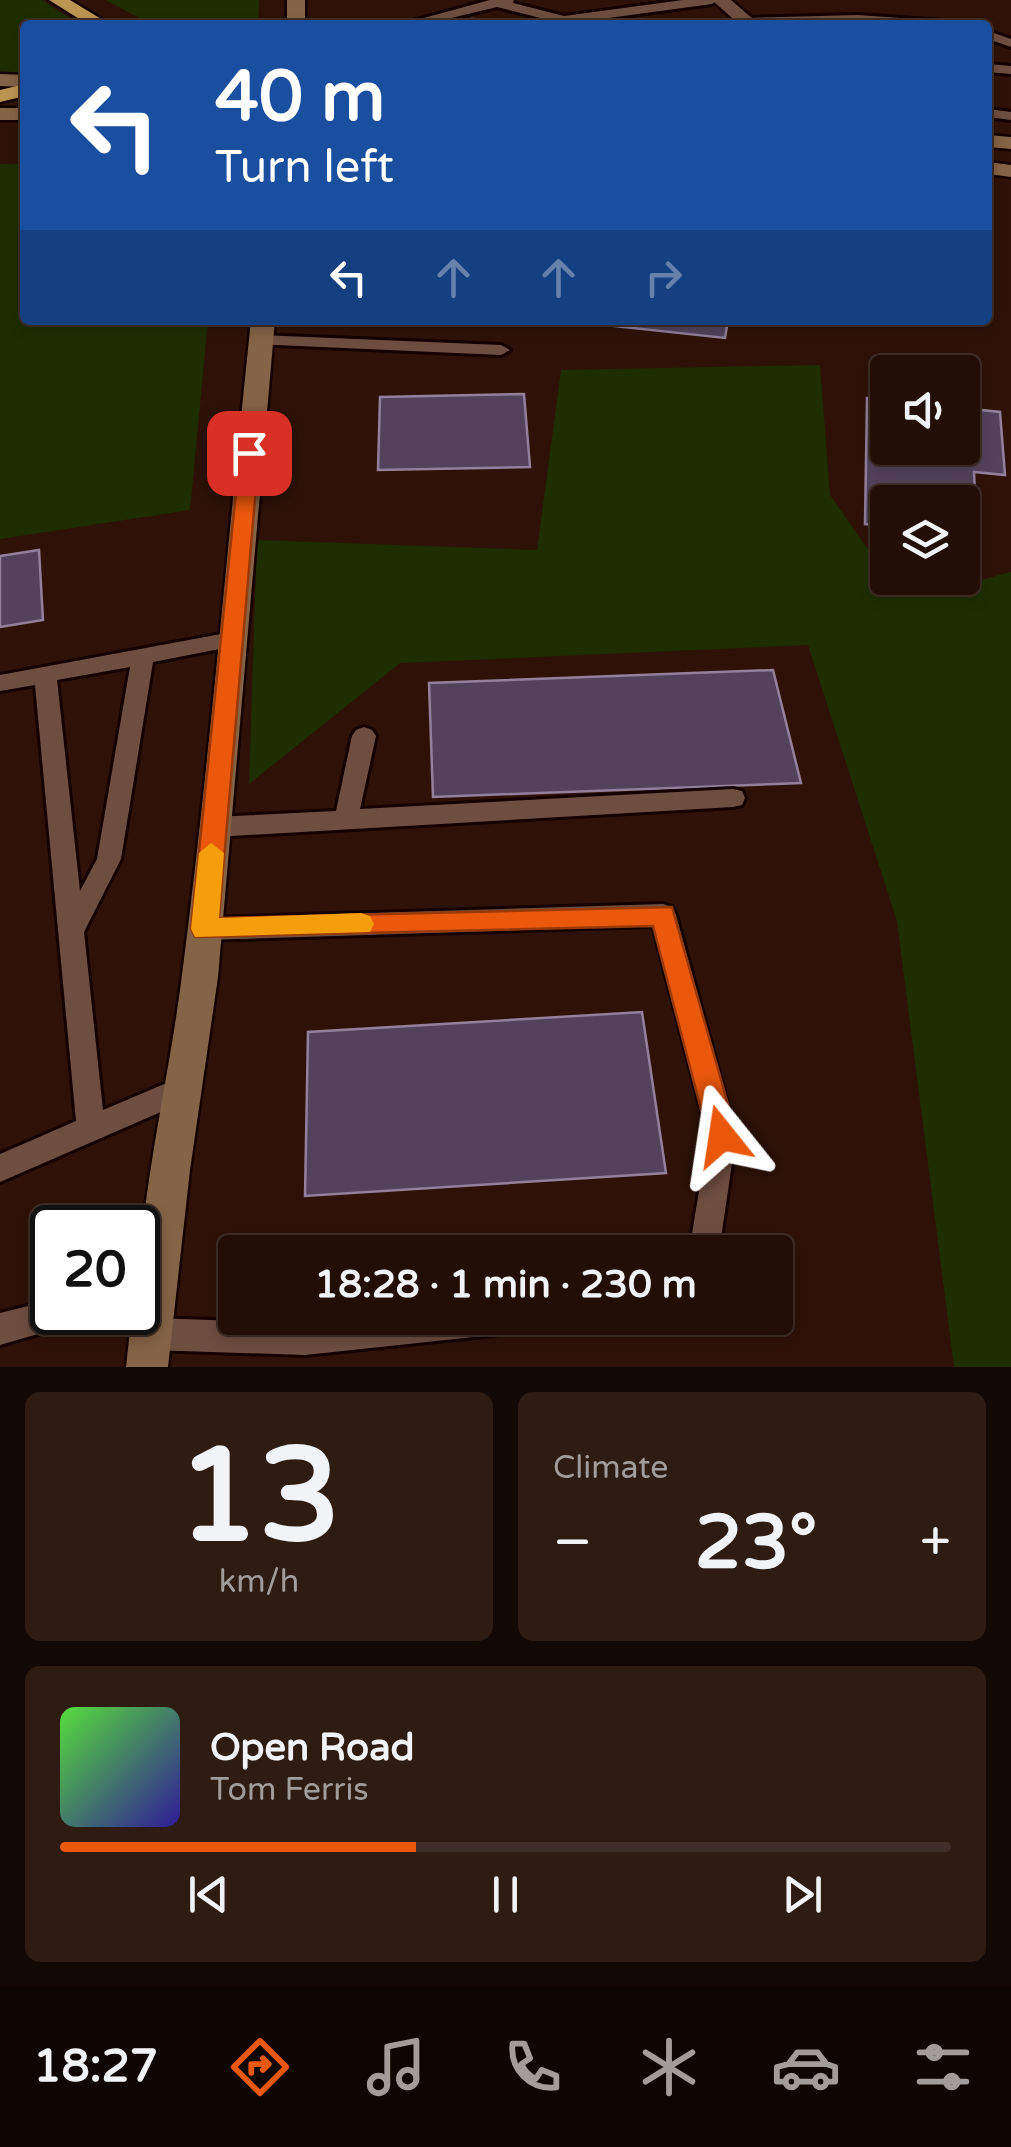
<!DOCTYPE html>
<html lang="en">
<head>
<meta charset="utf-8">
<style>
  :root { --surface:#220e05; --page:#2e1c13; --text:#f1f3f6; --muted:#a29c9a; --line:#3f2e27; --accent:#ea580c }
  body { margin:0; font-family:"Varela Round",sans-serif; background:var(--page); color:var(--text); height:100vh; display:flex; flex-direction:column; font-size:38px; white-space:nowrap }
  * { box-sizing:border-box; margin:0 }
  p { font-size:32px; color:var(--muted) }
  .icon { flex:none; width:55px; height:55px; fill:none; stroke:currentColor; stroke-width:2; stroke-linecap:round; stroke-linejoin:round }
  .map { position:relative; height:1367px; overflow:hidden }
  .details { display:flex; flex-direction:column; gap:25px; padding:25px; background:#130803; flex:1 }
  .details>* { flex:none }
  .guide { position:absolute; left:20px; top:20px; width:972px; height:305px; border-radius:10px; box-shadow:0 5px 15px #0003,0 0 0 2px var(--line); background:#1a4fa0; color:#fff; overflow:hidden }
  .controls { position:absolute; left:870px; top:355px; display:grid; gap:20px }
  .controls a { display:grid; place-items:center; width:110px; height:110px; border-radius:10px; background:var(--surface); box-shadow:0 5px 15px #0003,0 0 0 2px var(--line); font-size:50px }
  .speed { position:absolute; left:30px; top:1205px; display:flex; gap:20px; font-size:50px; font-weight:700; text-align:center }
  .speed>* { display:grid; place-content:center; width:130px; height:130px; border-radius:50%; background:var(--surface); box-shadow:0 5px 15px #0003,0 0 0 2px var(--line); line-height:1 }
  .speed .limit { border:5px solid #111; border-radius:15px; background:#fff; color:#111 }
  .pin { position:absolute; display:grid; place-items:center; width:85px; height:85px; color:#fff; margin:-42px; border-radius:20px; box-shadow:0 5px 15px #0006 }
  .me { position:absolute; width:110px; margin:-55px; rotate:345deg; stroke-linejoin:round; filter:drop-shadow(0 0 8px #0008) }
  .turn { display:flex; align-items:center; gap:35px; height:210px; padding:0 30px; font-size:45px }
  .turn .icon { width:130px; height:130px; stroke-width:2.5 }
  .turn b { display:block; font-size:70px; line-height:85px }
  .lanes { display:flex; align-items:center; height:95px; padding:0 30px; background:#0003; justify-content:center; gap:50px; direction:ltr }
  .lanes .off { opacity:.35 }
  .big { font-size:75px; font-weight:700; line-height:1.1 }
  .details .widget { flex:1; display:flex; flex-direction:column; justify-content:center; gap:15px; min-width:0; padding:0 35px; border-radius:15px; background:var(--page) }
  .details .dial { align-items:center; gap:0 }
  .dial b { font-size:130px; line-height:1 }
  .song { display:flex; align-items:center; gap:30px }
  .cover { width:120px; height:120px; border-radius:15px; background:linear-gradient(135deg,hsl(110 70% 55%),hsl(250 70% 35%)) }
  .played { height:10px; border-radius:5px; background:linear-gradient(90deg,var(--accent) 40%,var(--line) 40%) }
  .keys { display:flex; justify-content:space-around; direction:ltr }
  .heat { display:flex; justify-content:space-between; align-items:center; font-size:55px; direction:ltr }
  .details .tiles { flex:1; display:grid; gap:25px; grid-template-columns:1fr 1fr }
  .widget:last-child { grid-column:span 2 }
  .trip { position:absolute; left:218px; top:1235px; width:575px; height:100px; border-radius:10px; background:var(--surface); box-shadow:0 5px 15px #0003,0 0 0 2px var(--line); font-weight:700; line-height:100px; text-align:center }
  .tabs { display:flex; height:160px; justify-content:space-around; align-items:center; background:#0e0602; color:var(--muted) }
  .tabs .icon { width:70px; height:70px }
  .tabs .active { color:var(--accent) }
  .tabs b { font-size:45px; color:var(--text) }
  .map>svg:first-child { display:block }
</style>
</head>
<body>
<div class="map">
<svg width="1011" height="1367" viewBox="0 0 1011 1367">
  <rect width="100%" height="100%" fill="#2e1207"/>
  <!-- green -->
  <path fill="#1f2e01" d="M0 0H42L80 25H25V75H0Z
    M105 0H259L258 25H153Z
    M0 164H25V320H208L190 510 0 539Z
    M820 365 830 495 888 578C922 600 973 582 1011 572V1367H954L897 921 808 645 400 663 249 784 257 540 537 550 561 370Z"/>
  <!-- building -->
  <path fill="#54425c" stroke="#94809d" stroke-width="2.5" d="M472 19 540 23 469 25Z
    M596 320H728L725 338 595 324Z
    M524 394 530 467 378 470 380 397Z
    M867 398 888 400V448H962V408L1000 412 1005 475 974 472 977 536 962 535V502H888V526L865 524Z
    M39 550 43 620 0 627V556Z
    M773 670 801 783 433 797 429 683Z
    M642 1012 666 1173 305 1196 308 1032Z"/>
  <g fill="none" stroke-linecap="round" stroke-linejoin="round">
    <!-- lane casing -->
    <g stroke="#140100" stroke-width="6">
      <path id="lane" d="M490 0H514L513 3 564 16 683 0H718L712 4 564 24 497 7 422 25H398Z
        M858 15 942 21 949 25H743L740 22 747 18Z
        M988 31 1011 39V47L988 39Z
        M988 64 1011 66V74L988 72Z
        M988 109 1011 112V120L988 117Z
        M260 335 501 345 510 350 501 355 254 344V336Z
        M232 632 243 640 240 645 153 662 121 859 84 932 103 1110 183 1076 193 1080 197 1089 193 1098 0 1182V1154L76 1121 35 685 0 691V675ZM130 667 97 859 80 891 57 680Z
        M364 727 372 730 376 736 360 809 733 789 742 791 745 798 742 805 733 807 214 837 205 834 202 827 205 820 214 817 336 811 352 736 356 730Z
        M663 904 672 907 676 915 736 1136 719 1252H689L708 1136 653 926 205 940 196 937 192 929 196 921 205 918Z
        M52 1300V1312H80L76 1323 0 1345V1313Z
        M151 1318 305 1323 358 1318H518L513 1329 502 1334 305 1355 151 1350 140 1345 135 1334 140 1323Z"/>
    </g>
    <!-- street casing -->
    <g stroke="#140100" stroke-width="5">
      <path id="street" d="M712 0H731L760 25H740Z"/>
    </g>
    <!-- secondary casing -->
    <g stroke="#140100" stroke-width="5">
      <path id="secondary" d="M287 0H305V25H287Z
        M0 74 25 75V87L0 86Z
        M0 108H25V120H0Z
        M988 135 1011 137V149L988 147Z
        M988 162 1011 165V177L988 174Z
        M251 320H275L218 977 190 1170 168 1367H126L132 1312H138C138 1199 168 1088 182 975 210 758 228 538 251 320Z"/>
    </g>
    <!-- highway casing -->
    <g stroke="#140100" stroke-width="5">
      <path id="highway" d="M49 0H70L111 25H89Z
        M25 84V96L0 102V90Z"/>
    </g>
    <!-- lane -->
    <use href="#lane" fill="#6e4e41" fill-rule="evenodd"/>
    <!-- street -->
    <use href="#street" fill="#6e4e41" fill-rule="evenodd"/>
    <!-- secondary -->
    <use href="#secondary" fill="#856346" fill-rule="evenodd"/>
    <!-- highway -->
    <use href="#highway" fill="#bb9552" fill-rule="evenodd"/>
  </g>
  <!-- route -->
  <path fill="#ea580c" stroke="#983908" stroke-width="2.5" d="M249 447 259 453 219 918 672 907 737 1136 733 1145 722 1149 712 1145 708 1136 653 926 195 937 191 929 240 453Z"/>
  <!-- slow -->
  <path fill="#f59e0b" d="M211 843 224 853 219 918 361 913 370 916 374 924 370 932 195 937 191 929 199 853Z"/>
</svg>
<div class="controls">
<a><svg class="icon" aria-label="sound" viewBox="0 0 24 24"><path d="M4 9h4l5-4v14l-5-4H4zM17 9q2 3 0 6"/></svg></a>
<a><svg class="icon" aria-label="layers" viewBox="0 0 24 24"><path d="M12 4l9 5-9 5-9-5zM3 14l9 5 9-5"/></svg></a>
</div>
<div class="speed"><div class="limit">20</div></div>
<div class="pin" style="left:249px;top:453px;background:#d93025"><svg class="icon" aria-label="arrive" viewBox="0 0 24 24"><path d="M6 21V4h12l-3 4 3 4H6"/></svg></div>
<svg class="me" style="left:722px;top:1136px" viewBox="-20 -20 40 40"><path d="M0-17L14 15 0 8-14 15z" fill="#ea580c" stroke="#fff" stroke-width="4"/></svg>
<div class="trip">18:28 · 1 min · 230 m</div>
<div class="guide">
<div class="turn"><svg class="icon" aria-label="left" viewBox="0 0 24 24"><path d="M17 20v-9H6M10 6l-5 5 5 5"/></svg><div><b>40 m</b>Turn left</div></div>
<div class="lanes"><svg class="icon" aria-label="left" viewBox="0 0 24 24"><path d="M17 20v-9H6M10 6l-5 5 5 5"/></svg><svg class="icon off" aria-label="ahead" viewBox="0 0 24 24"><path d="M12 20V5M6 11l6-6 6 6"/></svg><svg class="icon off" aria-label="ahead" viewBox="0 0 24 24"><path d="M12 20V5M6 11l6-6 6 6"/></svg><svg class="icon off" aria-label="right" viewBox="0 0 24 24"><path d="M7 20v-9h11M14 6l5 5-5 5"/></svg></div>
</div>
</div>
<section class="details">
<div class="tiles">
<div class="widget dial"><b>13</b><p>km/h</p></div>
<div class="widget"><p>Climate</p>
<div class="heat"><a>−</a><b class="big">23°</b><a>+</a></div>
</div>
<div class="widget">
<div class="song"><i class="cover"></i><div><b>Open Road</b><p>Tom Ferris</p></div></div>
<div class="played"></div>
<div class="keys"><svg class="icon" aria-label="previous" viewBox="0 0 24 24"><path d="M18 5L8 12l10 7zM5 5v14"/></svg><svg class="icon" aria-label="pause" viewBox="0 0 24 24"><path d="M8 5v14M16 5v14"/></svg><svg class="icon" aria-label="next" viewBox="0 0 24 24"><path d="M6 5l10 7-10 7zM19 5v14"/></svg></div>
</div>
</div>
</section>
<nav class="tabs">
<b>18:27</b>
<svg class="icon active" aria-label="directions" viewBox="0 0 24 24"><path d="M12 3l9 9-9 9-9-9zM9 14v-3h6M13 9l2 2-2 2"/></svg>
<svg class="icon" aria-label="music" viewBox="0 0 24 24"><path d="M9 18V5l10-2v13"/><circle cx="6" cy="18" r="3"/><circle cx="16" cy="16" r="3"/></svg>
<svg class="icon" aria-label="phone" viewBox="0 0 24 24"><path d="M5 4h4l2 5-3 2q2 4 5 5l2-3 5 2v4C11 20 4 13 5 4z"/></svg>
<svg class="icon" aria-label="climate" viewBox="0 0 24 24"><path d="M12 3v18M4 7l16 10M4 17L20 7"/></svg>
<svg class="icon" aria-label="car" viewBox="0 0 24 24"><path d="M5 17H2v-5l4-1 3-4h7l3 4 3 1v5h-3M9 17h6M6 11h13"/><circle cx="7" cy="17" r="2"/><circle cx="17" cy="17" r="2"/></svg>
<svg class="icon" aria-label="filters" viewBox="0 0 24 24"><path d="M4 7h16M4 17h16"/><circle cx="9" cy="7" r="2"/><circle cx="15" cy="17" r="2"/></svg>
</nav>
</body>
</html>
